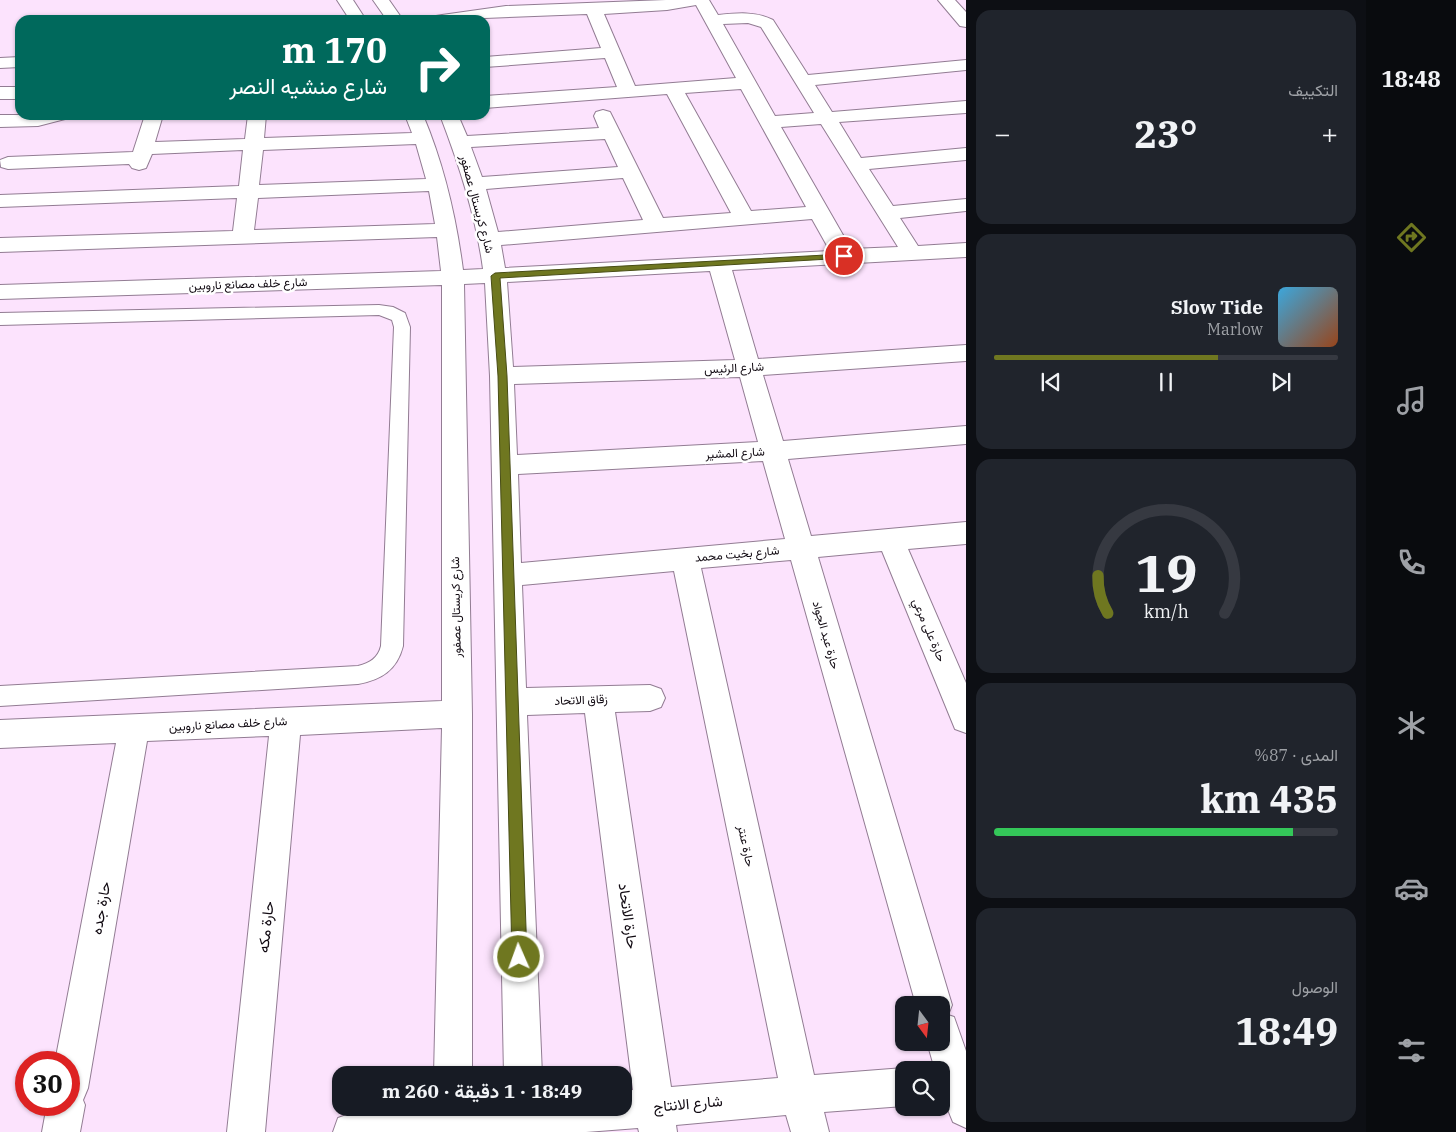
<!DOCTYPE html>
<html lang="ar">
<head>
<meta charset="utf-8">
<style>
  :root { --surface:#171b24; --page:#20242c; --text:#f1f3f6; --muted:#9ea1a6; --line:#363941; --accent:#6f7720 }
  body { margin:0; font-family:"IBM Plex Serif",Vazirmatn,serif; background:var(--page); color:var(--text); direction:rtl; height:100vh; display:flex; flex-direction:column; font-size:19px; white-space:nowrap }
  * { box-sizing:border-box; margin:0 }
  p { font-size:16px; color:var(--muted) }
  .icon { flex:none; width:28px; height:28px; fill:none; stroke:currentColor; stroke-width:2; stroke-linecap:round; stroke-linejoin:round }
  .map { position:relative; flex:1; overflow:hidden; direction:ltr }
  .sheet { display:flex; flex-direction:column; gap:10px; padding:10px; background:#0d0f14; width:400px }
  .sheet>* { flex:none }
  .hud { position:absolute; left:15px; top:15px; width:475px; height:105px; border-radius:15px; box-shadow:0 1px 4px #0004; direction:rtl; background:#00695c; color:#fff; overflow:hidden }
  .needle { width:32px; rotate:165deg }
  .buttons { position:absolute; left:895px; top:996px; display:grid; gap:10px }
  .buttons a { display:grid; place-items:center; width:55px; height:55px; border-radius:10px; background:var(--surface); box-shadow:0 1px 4px #0004; font-size:25px }
  .speed { position:absolute; left:15px; top:1051px; display:flex; gap:10px; font-size:25px; font-weight:700; text-align:center }
  .speed>* { display:grid; place-content:center; width:65px; height:65px; border-radius:50%; background:var(--surface); box-shadow:0 1px 4px #0004; line-height:1 }
  .speed .limit { border:8px solid #d22; background:#fff; color:#111 }
  .pin { position:absolute; display:grid; place-items:center; width:42px; height:42px; color:#fff; margin:-21px; border:2px solid #fff; border-radius:50%; box-shadow:0 1px 5px #0007 }
  .me { position:absolute; width:55px; margin:-28px; rotate:358deg; stroke-linejoin:round; filter:drop-shadow(0 0 4px #0008) }
  .turn { display:flex; align-items:center; gap:18px; height:105px; padding:0 20px; font-size:22px }
  .turn .icon { width:65px; height:65px; stroke-width:2.5 }
  .turn b { display:block; font-size:35px; line-height:42px }
  .big { font-size:38px; font-weight:700; line-height:1.1 }
  .sheet .card { flex:1; display:flex; flex-direction:column; justify-content:center; gap:8px; min-width:0; padding:0 18px; border-radius:15px; background:var(--page) }
  .sheet .dial { align-items:center; gap:0 }
  .dial svg { height:130px; overflow:visible; fill:none; stroke:var(--line); stroke-width:7; stroke-linecap:round; text-anchor:middle }
  .dial text { fill:var(--text); stroke:none }
  .song { display:flex; align-items:center; gap:15px }
  .cover { width:60px; height:60px; border-radius:8px; background:linear-gradient(135deg,hsl(200 70% 55%),hsl(20 70% 35%)) }
  .played { height:5px; border-radius:2px; background:linear-gradient(90deg,var(--accent) 65%,var(--line) 65%) }
  .keys { display:flex; justify-content:space-around; direction:ltr }
  .heat { display:flex; justify-content:space-between; align-items:center; font-size:28px; direction:ltr }
  .charge { height:8px; border-radius:4px; background:linear-gradient(90deg,#34c759 87%,var(--line) 0) }
  .trip { position:absolute; left:332px; top:1066px; width:300px; height:50px; border-radius:15px; background:var(--surface); box-shadow:0 1px 4px #0004; font-weight:700; line-height:50px; text-align:center; direction:rtl }
  main { display:flex; flex:1; min-height:0 }
  .dock { display:flex; flex-direction:column; width:90px; justify-content:space-around; align-items:center; background:#090b0e; color:var(--muted) }
  .dock .icon { width:35px; height:35px }
  .dock .on { color:var(--accent) }
  .dock b { font-size:22px; color:var(--text) }
  .map>svg:first-child { display:block }
</style>
</head>
<body>
<main>
<nav class="dock">
<b>18:48</b>
<svg class="icon on" aria-label="directions" viewBox="0 0 24 24"><path d="M12 3l9 9-9 9-9-9zM9 14v-3h6M13 9l2 2-2 2"/></svg>
<svg class="icon" aria-label="music" viewBox="0 0 24 24"><path d="M9 18V5l10-2v13"/><circle cx="6" cy="18" r="3"/><circle cx="16" cy="16" r="3"/></svg>
<svg class="icon" aria-label="phone" viewBox="0 0 24 24"><path d="M5 4h4l2 5-3 2q2 4 5 5l2-3 5 2v4C11 20 4 13 5 4z"/></svg>
<svg class="icon" aria-label="climate" viewBox="0 0 24 24"><path d="M12 3v18M4 7l16 10M4 17L20 7"/></svg>
<svg class="icon" aria-label="car" viewBox="0 0 24 24"><path d="M5 17H2v-5l4-1 3-4h7l3 4 3 1v5h-3M9 17h6M6 11h13"/><circle cx="7" cy="17" r="2"/><circle cx="17" cy="17" r="2"/></svg>
<svg class="icon" aria-label="filters" viewBox="0 0 24 24"><path d="M4 7h16M4 17h16"/><circle cx="9" cy="7" r="2"/><circle cx="15" cy="17" r="2"/></svg>
</nav>
<section class="sheet">
<div class="card"><p>التكييف</p>
<div class="heat"><a>−</a><b class="big">23°</b><a>+</a></div>
</div>
<div class="card">
<div class="song"><i class="cover"></i><div><b>Slow Tide</b><p>Marlow</p></div></div>
<div class="played"></div>
<div class="keys"><svg class="icon" aria-label="previous" viewBox="0 0 24 24"><path d="M18 5L8 12l10 7zM5 5v14"/></svg><svg class="icon" aria-label="pause" viewBox="0 0 24 24"><path d="M8 5v14M16 5v14"/></svg><svg class="icon" aria-label="next" viewBox="0 0 24 24"><path d="M6 5l10 7-10 7zM19 5v14"/></svg></div>
</div>
<div class="card dial"><svg viewBox="0 0 100 80">
<path d="M14 69A42 42 0 1 1 86 69"/>
<path d="M14 69A42 42 0 0 1 8 46" stroke="#6f7720"/>
<text x="50" y="56" font-size="32" font-weight="700">19</text>
<text x="50" y="72" font-size="11">km/h</text>
</svg></div>
<div class="card"><p>المدى · 87%</p><b class="big">435 km</b><div class="charge"></div></div>
<div class="card"><p>الوصول</p><b class="big">18:49</b></div>
</section>
<div class="map">
<svg width="966" height="1132" viewBox="0 0 966 1132">
  <rect width="100%" height="100%" fill="#fce3fd"/>
  <g fill="none" stroke-linecap="round" stroke-linejoin="round">
    <!-- service casing -->
    <g stroke="#927c93" stroke-width="2">
      <path id="service" d="M379 305 393 307 405 313 410 327 403 646C397 670 381 680 358 684L0 706V686L358 666C370 663 378 658 381 646L394 327 392 320 379 315 0 325V313Z"/>
    </g>
    <!-- minor casing -->
    <g stroke="#927c93" stroke-width="2">
      <path id="minor" d="M337 0H353L366 20H350Z
        M373 0H389L403 20H387Z
        M666 0H709L718 15C737 13 755 11 773 20L808 75 966 60V70L815 85 832 112 966 101V113L839 122 861 158 966 148V160L869 169 893 206 966 199V211L900 218 918 246 966 243V257L732 270 758 359 966 345V361L763 375 783 441 966 426V444L788 459 811 536 966 522V544L908 549 966 683V733L955 729 882 551 818 557 952 1005 948 1015 954 1017 966 1051V1128L953 1122C945 1103 941 1091 941 1070H935L927 1042H941V1005H916L791 560 701 568 814 1075 904 1068 908 1070H904V1106L824 1112 829 1132H791L786 1115 676 1125 677 1132H639L638 1128 586 1132H333L338 1118 352 1113 417 1108H624V1091L633 1090 585 713 527 715 542 1075H504L490 376 485 283 464 284 472 714V1075H434L442 728 300 735 265 1132H227L269 736 147 741 88 1088 83 1100 85 1105 80 1132H42L47 1105H69V1062H55L116 743 0 748V720L442 701V285L0 299V285L441 271 437 237 0 252V238L233 231 237 198 0 207V195L239 186 243 150 152 154 146 168 139 170 132 168 129 164 8 169 1 167 0 160 8 157 133 152 145 115H163L155 142 245 139 248 115H266L264 138 412 133 405 115H423C444 165 456 216 463 270L483 269C476 216 459 165 440 115H458L467 136 599 128 594 116 596 112 603 110 610 112 663 218 731 213 667 94 485 108V96L617 87 605 58 485 67V57L601 48 587 14 434 20 436 16 442 15 506 6ZM696 5 736 78 635 86 604 14 667 10ZM748 23 761 27 814 113 775 116 723 24ZM741 89 806 207 751 211 685 93ZM821 124 898 247 851 249 781 127ZM605 139 618 167 482 177 471 147ZM416 144 426 179 259 185 263 150ZM623 178 643 220 498 232 486 189ZM429 191 435 224 254 230 258 198ZM812 219 830 251 505 268 501 245ZM710 271 735 360 513 367 507 282ZM740 377 758 442 517 455 514 384ZM763 461 785 539 521 563 518 474ZM674 571 778 1078 671 1087 615 712 650 711 661 707 665 698 661 689 650 685 526 688 522 585Z
        M938 0H955L966 12V27L960 26Z
        M20 57V67L0 68V58Z
        M0 87H20V99H0Z
        M0 115H67L65 119 38 126 0 127Z"/>
    </g>
    <!-- service -->
    <use href="#service" fill="#fff" fill-rule="evenodd"/>
    <!-- minor -->
    <use href="#minor" fill="#fff" fill-rule="evenodd"/>
  </g>
  <!-- route -->
  <path fill="#6f7720" stroke="#484d15" d="M844 254 847 255V258L500 278 507 376 527 957 525 963 519 965 514 963 512 957 498 376 491 276 495 273Z"/>
  <g text-anchor="middle" stroke-width="5" stroke-linejoin="round" paint-order="stroke">
    <!-- street labels -->
    <g font-size="12" fill="#100911" stroke="#fff">
      <text transform="translate(477 204) rotate(75)" y="4">شارع كريستال عصفور</text>
      <text transform="translate(248 284) rotate(-2)" y="4">شارع خلف مصانع ناروبين</text>
      <text transform="translate(734 368) rotate(-3)" y="4">شارع الرئيس</text>
      <text transform="translate(735 453) rotate(-3)" y="4">شارع المشير</text>
      <text transform="translate(737 554) rotate(-5)" y="4">شارع بخيت محمد</text>
      <text transform="translate(456 607) rotate(-91)" y="4">شارع كريستال عصفور</text>
      <text transform="translate(929 630) rotate(67)" y="4">حارة على مرعي</text>
      <text transform="translate(826 635) rotate(74)" y="4">حارة عبد الجواد</text>
      <text transform="translate(581 700) rotate(-2)" y="4">زقاق الاتحاد</text>
      <text transform="translate(228 724) rotate(-3)" y="4">شارع خلف مصانع ناروبين</text>
      <text transform="translate(746 846) rotate(78)" y="4">حارة عنتر</text>
    </g>
    <!-- near-street labels -->
    <g font-size="15" fill="#100911" stroke="#fff">
      <text transform="translate(101 908) rotate(-80)" y="5">حارة جده</text>
      <text transform="translate(628 916) rotate(82)" y="5">حارة الاتحاد</text>
      <text transform="translate(266 927) rotate(-84)" y="5">حارة مكه</text>
      <text transform="translate(688 1104) rotate(-5)" y="5">شارع الانتاج</text>
    </g>
  </g>
</svg>
<div class="buttons">
<a><svg class="needle" viewBox="-14 -14 28 28"><path d="M0-13l5 13h-10z" fill="#e53935"/><path d="M0 13l5-13h-10z" fill="#9ea1a6"/></svg></a>
<a><svg class="icon" aria-label="search" viewBox="0 0 24 24"><circle cx="10" cy="10" r="6"/><path d="M15 15l6 6"/></svg></a>
</div>
<div class="speed"><div class="limit">30</div></div>
<div class="pin" style="left:844px;top:256px;background:#d93025"><svg class="icon" aria-label="arrive" viewBox="0 0 24 24"><path d="M6 21V4h12l-3 4 3 4H6"/></svg></div>
<svg class="me" style="left:519px;top:957px" viewBox="-20 -20 40 40"><circle r="17" fill="#6f7720" stroke="#fff" stroke-width="3"/><path d="M0-11L8 9 0 5-8 9z" fill="#fff"/></svg>
<div class="trip">18:49 · 1 دقيقة · 260 m</div>
<div class="hud">
<div class="turn"><svg class="icon" aria-label="right" viewBox="0 0 24 24"><path d="M7 20v-9h11M14 6l5 5-5 5"/></svg><div><b>170 m</b>شارع منشيه النصر</div></div>
</div>
</div>
</main>
</body>
</html>
